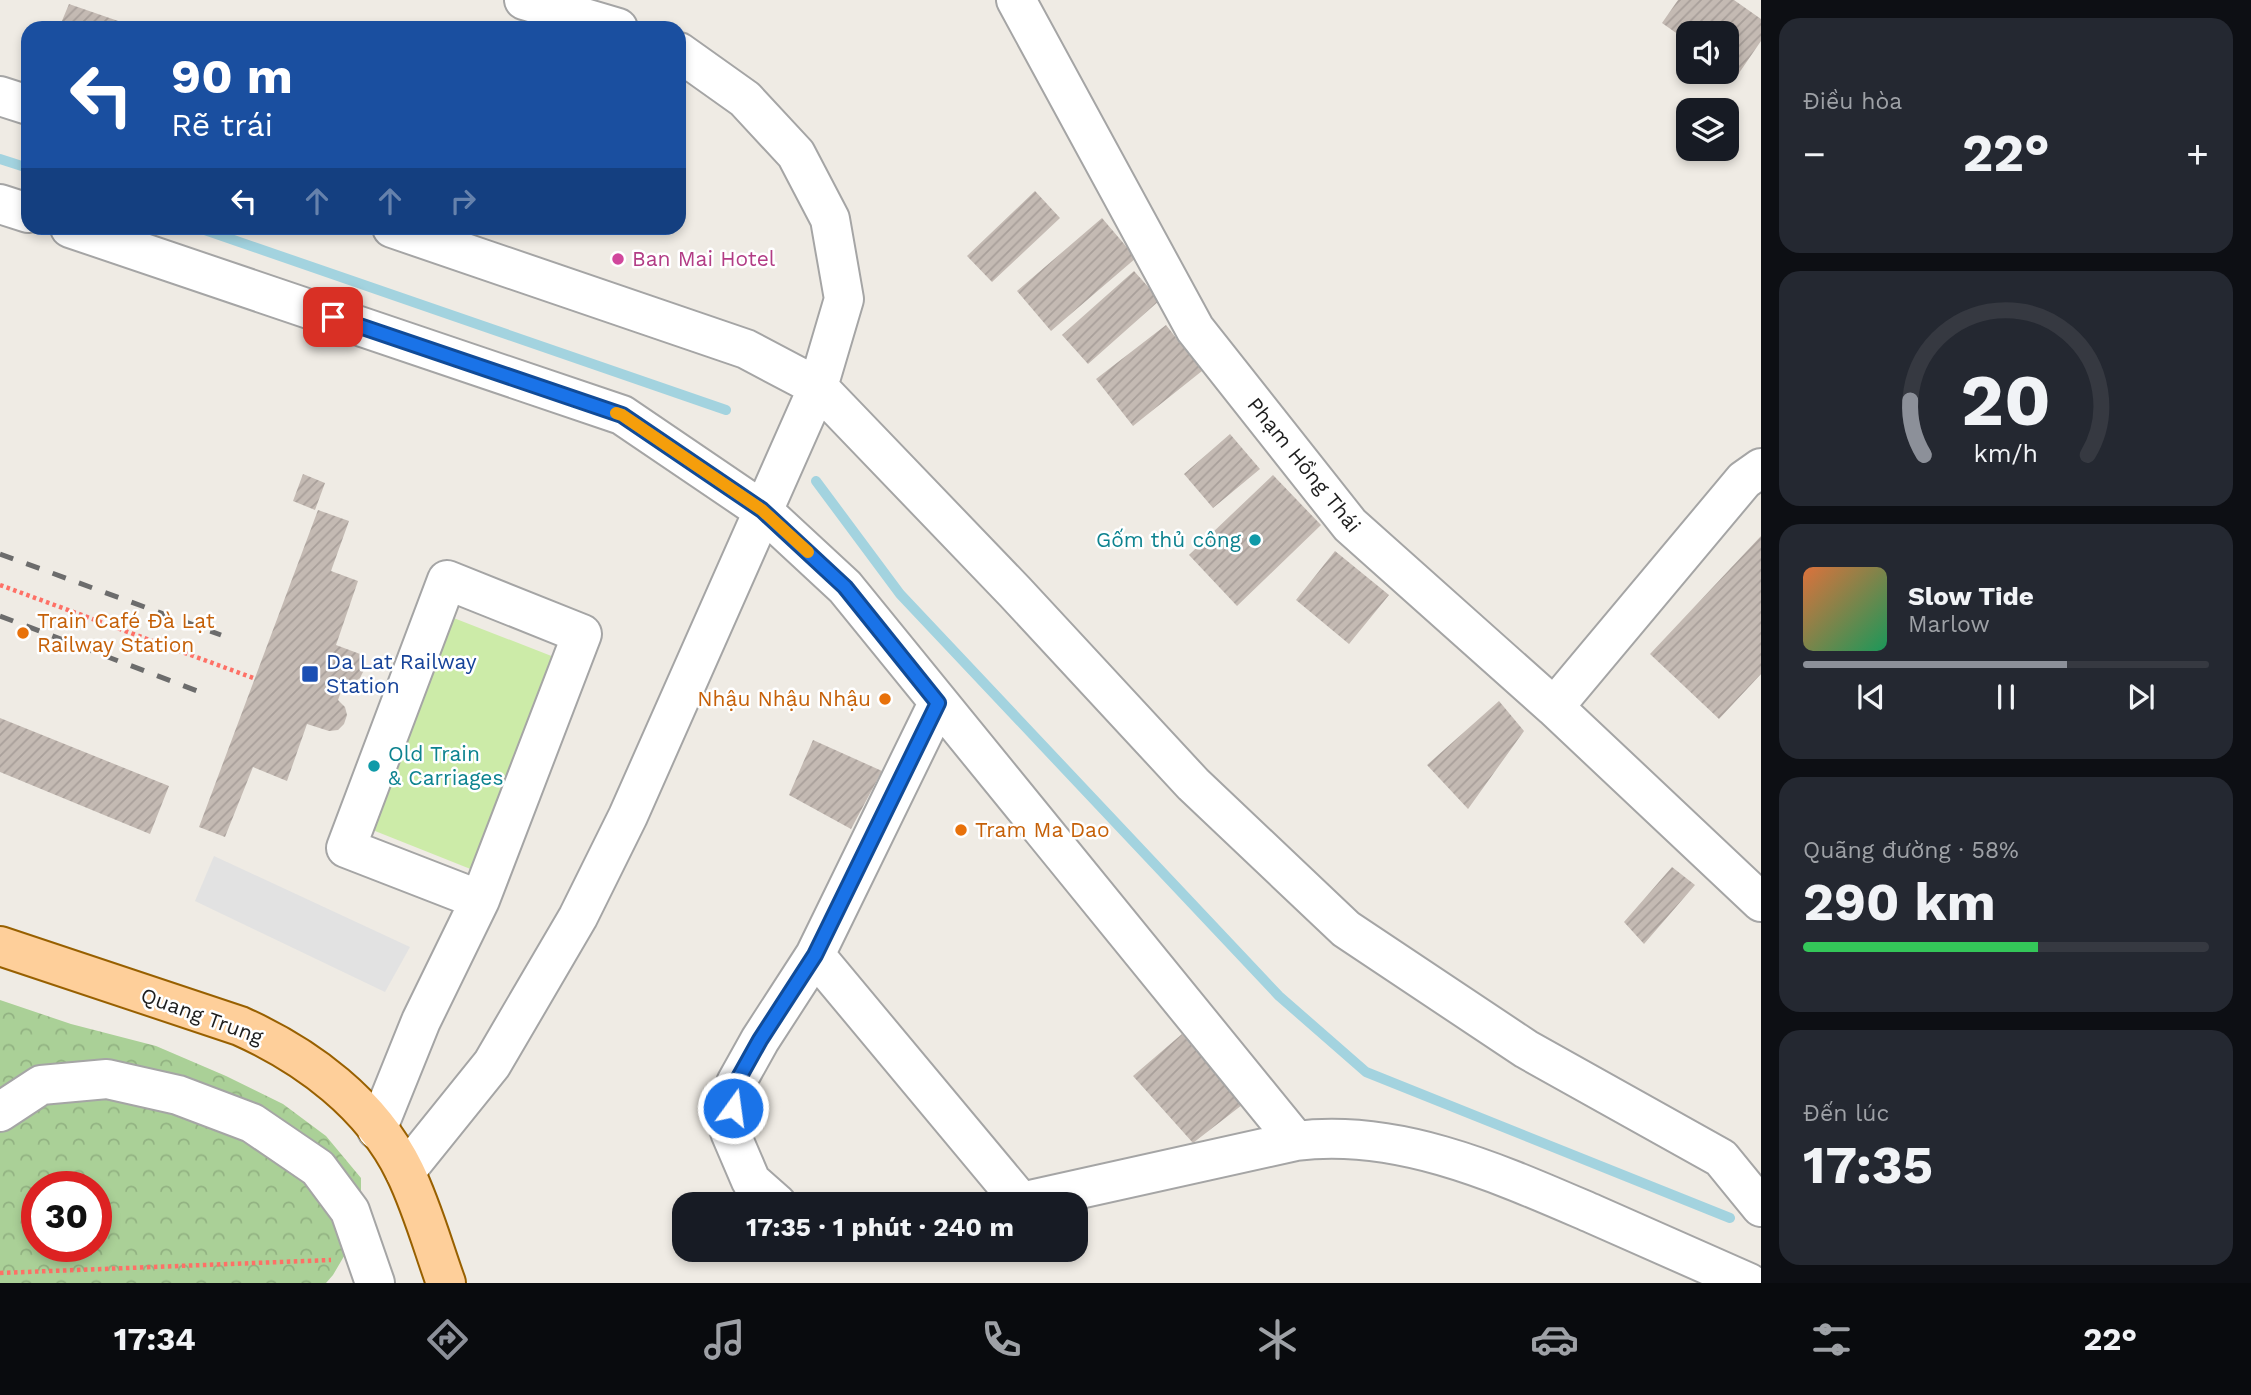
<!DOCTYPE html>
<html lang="vi">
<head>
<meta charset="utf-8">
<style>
  :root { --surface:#171b24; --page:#242831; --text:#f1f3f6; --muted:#9ea1a6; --line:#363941; --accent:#8c9099 }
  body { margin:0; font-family:"Work Sans",sans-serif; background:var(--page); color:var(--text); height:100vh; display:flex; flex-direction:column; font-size:26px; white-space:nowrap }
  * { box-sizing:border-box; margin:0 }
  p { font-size:23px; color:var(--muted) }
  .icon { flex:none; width:38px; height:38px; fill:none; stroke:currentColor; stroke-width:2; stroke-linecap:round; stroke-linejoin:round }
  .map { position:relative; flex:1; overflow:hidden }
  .side { display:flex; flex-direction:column; gap:18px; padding:18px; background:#0d0f14; width:490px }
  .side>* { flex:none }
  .hud { position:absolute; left:21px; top:21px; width:665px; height:214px; border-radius:21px; box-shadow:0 4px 10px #0003; background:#1a4fa0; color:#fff; overflow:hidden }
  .tools { position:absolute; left:1676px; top:21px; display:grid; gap:14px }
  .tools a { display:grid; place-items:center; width:63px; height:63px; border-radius:14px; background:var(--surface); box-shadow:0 4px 10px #0003; font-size:35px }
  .speed { position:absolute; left:21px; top:1171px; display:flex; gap:14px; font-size:35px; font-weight:700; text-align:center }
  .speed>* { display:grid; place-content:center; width:91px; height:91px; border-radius:50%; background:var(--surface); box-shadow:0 4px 10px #0003; line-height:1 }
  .speed .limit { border:10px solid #d22; background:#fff; color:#111 }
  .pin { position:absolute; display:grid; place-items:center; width:60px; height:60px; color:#fff; margin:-30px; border-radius:14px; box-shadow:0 4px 10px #0006 }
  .me { position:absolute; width:77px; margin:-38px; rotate:14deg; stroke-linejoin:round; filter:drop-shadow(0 0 5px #0008) }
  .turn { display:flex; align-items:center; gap:24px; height:147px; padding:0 35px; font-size:32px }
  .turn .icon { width:91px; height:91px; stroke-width:2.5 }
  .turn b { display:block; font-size:49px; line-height:60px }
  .lanes { display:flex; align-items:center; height:66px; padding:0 35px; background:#0003; justify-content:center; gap:35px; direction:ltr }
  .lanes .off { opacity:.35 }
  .big { font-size:52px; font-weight:700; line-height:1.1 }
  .side .tile { flex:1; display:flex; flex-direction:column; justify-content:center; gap:10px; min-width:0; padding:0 24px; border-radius:21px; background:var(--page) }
  .side .dial { align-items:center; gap:0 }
  .dial svg { height:182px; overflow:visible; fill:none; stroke:var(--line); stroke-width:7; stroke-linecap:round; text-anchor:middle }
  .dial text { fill:var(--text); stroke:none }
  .song { display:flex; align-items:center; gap:21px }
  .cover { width:84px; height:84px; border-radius:10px; background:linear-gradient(135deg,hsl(20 70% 55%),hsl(150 70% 35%)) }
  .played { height:7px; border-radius:4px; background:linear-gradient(90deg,var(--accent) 65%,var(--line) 65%) }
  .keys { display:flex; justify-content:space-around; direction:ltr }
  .heat { display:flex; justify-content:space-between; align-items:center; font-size:38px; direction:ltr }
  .charge { height:10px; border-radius:5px; background:linear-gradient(90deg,#34c759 58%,var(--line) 0) }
  .trip { position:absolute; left:672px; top:1192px; width:416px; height:70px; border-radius:21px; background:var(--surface); box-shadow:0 4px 10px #0003; font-weight:700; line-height:70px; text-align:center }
  .tabs { display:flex; height:112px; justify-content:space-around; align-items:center; background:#090b0e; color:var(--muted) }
  .tabs .icon { width:49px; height:49px }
  .tabs .active { color:var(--accent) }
  .tabs b { font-size:32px; color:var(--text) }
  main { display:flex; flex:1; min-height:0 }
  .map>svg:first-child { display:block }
</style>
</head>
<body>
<main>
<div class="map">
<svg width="1761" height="1283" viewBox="0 0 1761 1283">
  <defs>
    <pattern id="forest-crowns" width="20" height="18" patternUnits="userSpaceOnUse" patternTransform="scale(1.75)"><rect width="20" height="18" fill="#aad097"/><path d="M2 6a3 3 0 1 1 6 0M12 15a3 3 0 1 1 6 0" fill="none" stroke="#92b282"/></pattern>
    <pattern id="building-hatch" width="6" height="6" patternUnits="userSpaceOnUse" patternTransform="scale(1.75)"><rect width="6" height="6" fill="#c4bab3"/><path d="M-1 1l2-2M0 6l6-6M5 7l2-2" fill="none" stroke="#a89f9a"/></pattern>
  </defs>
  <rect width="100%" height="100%" fill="#efebe4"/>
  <!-- grass -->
  <path fill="#cceba8" d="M446 615 554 657 473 870 365 827Z"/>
  <!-- forest -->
  <path fill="url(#forest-crowns)" fill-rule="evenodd" d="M0 1000 71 1024 156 1046 226 1076 283 1104 326 1136 361 1178V1217L350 1246 333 1275 326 1283H0ZM37 1186H96V1246H37Z"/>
  <!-- parking -->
  <path fill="#e2e2e2" d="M214 856 410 947 385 992 195 901Z"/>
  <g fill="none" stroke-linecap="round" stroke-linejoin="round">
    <!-- stream -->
    <path stroke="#a3d3df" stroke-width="10" d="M0 159 28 168
      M199 228 726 410
      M816 481 900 594 1279 996 1366 1072 1730 1218"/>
  </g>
  <!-- building -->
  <path fill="url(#building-hatch)" d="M1678 0H1734L1761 19V41L1737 76 1727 69V33H1689V42L1662 23Z
    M69 4 124 23 122 28H59Z
    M1035 191 1060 218 992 282 967 256Z
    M1102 218 1136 258 1051 331 1017 291Z
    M1134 271 1160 300 1088 364 1062 335Z
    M1166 325 1202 371 1133 426 1096 379Z
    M1230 434 1260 469 1213 508 1184 474Z
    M303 474 325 483 315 510 293 501Z
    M1273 475 1321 525 1237 606 1189 555Z
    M318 510 349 521 331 571 358 581 336 645 360 654 364 660V670L360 678 354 682 345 680 338 700 345 707 347 715 344 724 338 730 329 731 307 724 287 781 253 767 225 837 199 827Z
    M1761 536V674L1719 719 1650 654Z
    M1335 551 1389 595 1349 644 1296 600Z
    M1499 701 1524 731 1468 809 1427 765Z
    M0 718 169 786 150 834 0 772Z
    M813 740 882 771 851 829 789 795Z
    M1672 867 1695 885 1644 944 1624 922Z
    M1182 1034 1242 1105 1193 1143 1133 1076Z"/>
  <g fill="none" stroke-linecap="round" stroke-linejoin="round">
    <!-- minor casing -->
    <g stroke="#a5a5a5" stroke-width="42">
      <path id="minor" d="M524 0 618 28
        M1016 0 1195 329 1350 525 1554 707 1761 902
        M0 96 28 105
        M0 204 28 213
        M70 228 622 415 762 510 845 587 1296 1141C1399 1128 1500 1174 1593 1214 1645 1237 1697 1260 1749 1283
        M392 228 746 349 818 387 1015 592 1193 784 1346 929 1526 1049 1721 1158 1761 1207
        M938 703 815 955 1021 1202 1296 1141
        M1554 707 1744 480 1761 468
        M0 1112 41 1085 107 1079 178 1095 252 1123 318 1168 350 1211 375 1283
        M377 1130 421 1021 480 900 582 634 447 580 346 848 480 900
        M405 1172 492 1064 578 917 628 816 818 387 844 299 830 219 796 154 745 99 679 52
        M777 1204 751 1181 730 1132 736 1083 760 1040 815 955"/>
    </g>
    <!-- major casing -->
    <g stroke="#986000" stroke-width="42">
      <path id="major" d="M0 946 240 1026C307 1056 372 1104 405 1172 422 1207 433 1247 446 1283"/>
    </g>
    <!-- path -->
    <path stroke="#fe7066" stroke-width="4.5" stroke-dasharray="3.5 3.5" stroke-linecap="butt" d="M0 585 256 679
      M0 1273 331 1260"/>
    <!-- minor -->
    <use href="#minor" stroke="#fff" stroke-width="38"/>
    <!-- major -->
    <use href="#major" stroke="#fecf9a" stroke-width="38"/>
    <!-- rail -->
    <path stroke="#6c6c6c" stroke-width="5" stroke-dasharray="14 14" stroke-linecap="butt" d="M0 554 221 635
      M0 616 208 695"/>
  </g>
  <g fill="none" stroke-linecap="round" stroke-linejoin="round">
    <!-- route casing -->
    <g stroke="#114b97" stroke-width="18">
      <path id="route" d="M333 317 622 415 762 510 845 587 938 703 815 955 760 1040 736 1083 733 1108"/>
    </g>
    <!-- route -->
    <use href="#route" stroke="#1a73e8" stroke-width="12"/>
    <!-- slow -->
    <path stroke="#f59e0b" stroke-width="12" d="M616 413 622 415 762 510 808 552"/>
  </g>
  <!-- markers -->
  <circle fill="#d1479c" stroke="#fff" stroke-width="2.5" cx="618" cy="259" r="7"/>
  <g fill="#0f9aa8" stroke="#fff" stroke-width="2.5">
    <circle cx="1255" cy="540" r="7"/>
    <circle cx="374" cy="766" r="7"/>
  </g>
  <g fill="#e8710a" stroke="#fff" stroke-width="2.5">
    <circle cx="23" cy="633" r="7"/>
    <circle cx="885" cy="699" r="7"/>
    <circle cx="961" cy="830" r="7"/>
  </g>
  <rect fill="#1a4fb4" stroke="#fff" stroke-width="2.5" x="301" y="665" width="18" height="18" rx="3.5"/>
  <g text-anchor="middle" stroke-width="5" stroke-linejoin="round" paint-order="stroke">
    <!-- hotel labels -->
    <g font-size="21" fill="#b23c85" stroke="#fff" text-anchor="start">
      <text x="632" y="266">Ban Mai Hotel</text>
    </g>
    <!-- street labels -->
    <g font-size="21" fill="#1e1e1e" stroke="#fff">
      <text transform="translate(1304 465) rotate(51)" y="7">Phạm Hồng Thái</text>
      <text transform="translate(202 1016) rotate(20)" y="7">Quang Trung</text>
    </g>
    <!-- culture labels -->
    <g font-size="21" fill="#0d838f" stroke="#fff" text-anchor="end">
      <text x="1241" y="547">Gốm thủ công</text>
      <text x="388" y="761" text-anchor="start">Old Train<tspan x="388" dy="24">&amp; Carriages</tspan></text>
    </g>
    <!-- food labels -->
    <g font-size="21" fill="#c56008" stroke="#fff" text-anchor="start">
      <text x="37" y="628">Train Café Đà Lạt<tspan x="37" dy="24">Railway Station</tspan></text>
      <text x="871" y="706" text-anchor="end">Nhậu Nhậu Nhậu</text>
      <text x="975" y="837">Tram Ma Dao</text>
    </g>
    <!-- transit labels -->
    <g font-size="21" fill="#164399" stroke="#fff" text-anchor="start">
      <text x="326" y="669">Da Lat Railway<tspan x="326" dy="24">Station</tspan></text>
    </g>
  </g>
</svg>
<div class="tools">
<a><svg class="icon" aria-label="sound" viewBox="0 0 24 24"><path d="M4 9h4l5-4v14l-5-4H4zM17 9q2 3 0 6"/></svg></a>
<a><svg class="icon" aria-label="layers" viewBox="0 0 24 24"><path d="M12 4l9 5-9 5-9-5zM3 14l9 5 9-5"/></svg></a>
</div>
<div class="speed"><div class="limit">30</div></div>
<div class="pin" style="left:333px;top:317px;background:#d93025"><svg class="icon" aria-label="arrive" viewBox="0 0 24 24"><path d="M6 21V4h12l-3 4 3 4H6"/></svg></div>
<svg class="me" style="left:733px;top:1108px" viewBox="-20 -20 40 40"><circle r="17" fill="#1a73e8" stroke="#fff" stroke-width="3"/><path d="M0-11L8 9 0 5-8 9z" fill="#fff"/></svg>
<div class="trip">17:35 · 1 phút · 240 m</div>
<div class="hud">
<div class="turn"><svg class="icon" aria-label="left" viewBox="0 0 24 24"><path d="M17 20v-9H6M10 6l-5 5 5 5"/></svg><div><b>90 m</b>Rẽ trái</div></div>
<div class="lanes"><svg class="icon" aria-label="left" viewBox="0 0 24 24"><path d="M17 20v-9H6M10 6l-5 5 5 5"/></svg><svg class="icon off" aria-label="ahead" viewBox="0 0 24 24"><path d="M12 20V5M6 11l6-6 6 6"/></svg><svg class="icon off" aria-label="ahead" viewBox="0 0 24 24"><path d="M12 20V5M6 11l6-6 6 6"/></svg><svg class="icon off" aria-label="right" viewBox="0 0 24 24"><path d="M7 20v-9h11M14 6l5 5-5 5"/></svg></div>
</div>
</div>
<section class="side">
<div class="tile"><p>Điều hòa</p>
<div class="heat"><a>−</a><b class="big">22°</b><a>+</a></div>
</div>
<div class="tile dial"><svg viewBox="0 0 100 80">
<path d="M14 69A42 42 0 1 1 86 69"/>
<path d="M14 69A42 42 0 0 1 8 45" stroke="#8c9099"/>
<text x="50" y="56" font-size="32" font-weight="700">20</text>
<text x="50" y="72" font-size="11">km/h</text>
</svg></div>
<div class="tile">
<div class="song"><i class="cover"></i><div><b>Slow Tide</b><p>Marlow</p></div></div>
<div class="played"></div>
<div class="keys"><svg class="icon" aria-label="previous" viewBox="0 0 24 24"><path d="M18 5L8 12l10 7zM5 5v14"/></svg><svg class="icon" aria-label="pause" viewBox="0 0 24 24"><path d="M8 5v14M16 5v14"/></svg><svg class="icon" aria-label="next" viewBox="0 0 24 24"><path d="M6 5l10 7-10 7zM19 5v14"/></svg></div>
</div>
<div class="tile"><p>Quãng đường · 58%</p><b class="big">290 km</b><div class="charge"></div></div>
<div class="tile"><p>Đến lúc</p><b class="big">17:35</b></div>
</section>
</main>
<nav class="tabs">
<b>17:34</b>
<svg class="icon active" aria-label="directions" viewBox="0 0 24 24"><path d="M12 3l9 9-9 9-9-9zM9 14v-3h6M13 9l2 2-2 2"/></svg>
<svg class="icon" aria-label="music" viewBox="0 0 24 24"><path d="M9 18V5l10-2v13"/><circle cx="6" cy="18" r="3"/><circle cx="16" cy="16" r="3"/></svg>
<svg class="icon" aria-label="phone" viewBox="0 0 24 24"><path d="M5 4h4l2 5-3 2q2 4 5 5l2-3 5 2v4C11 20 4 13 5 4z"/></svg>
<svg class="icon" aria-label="climate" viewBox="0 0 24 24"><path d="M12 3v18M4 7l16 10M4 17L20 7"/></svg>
<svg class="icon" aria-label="car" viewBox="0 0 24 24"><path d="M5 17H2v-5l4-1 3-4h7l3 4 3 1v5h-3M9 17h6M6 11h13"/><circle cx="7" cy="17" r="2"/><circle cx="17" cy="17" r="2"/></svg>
<svg class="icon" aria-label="filters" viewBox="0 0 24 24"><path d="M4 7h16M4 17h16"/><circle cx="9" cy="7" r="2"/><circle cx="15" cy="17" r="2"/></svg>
<b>22°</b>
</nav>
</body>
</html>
